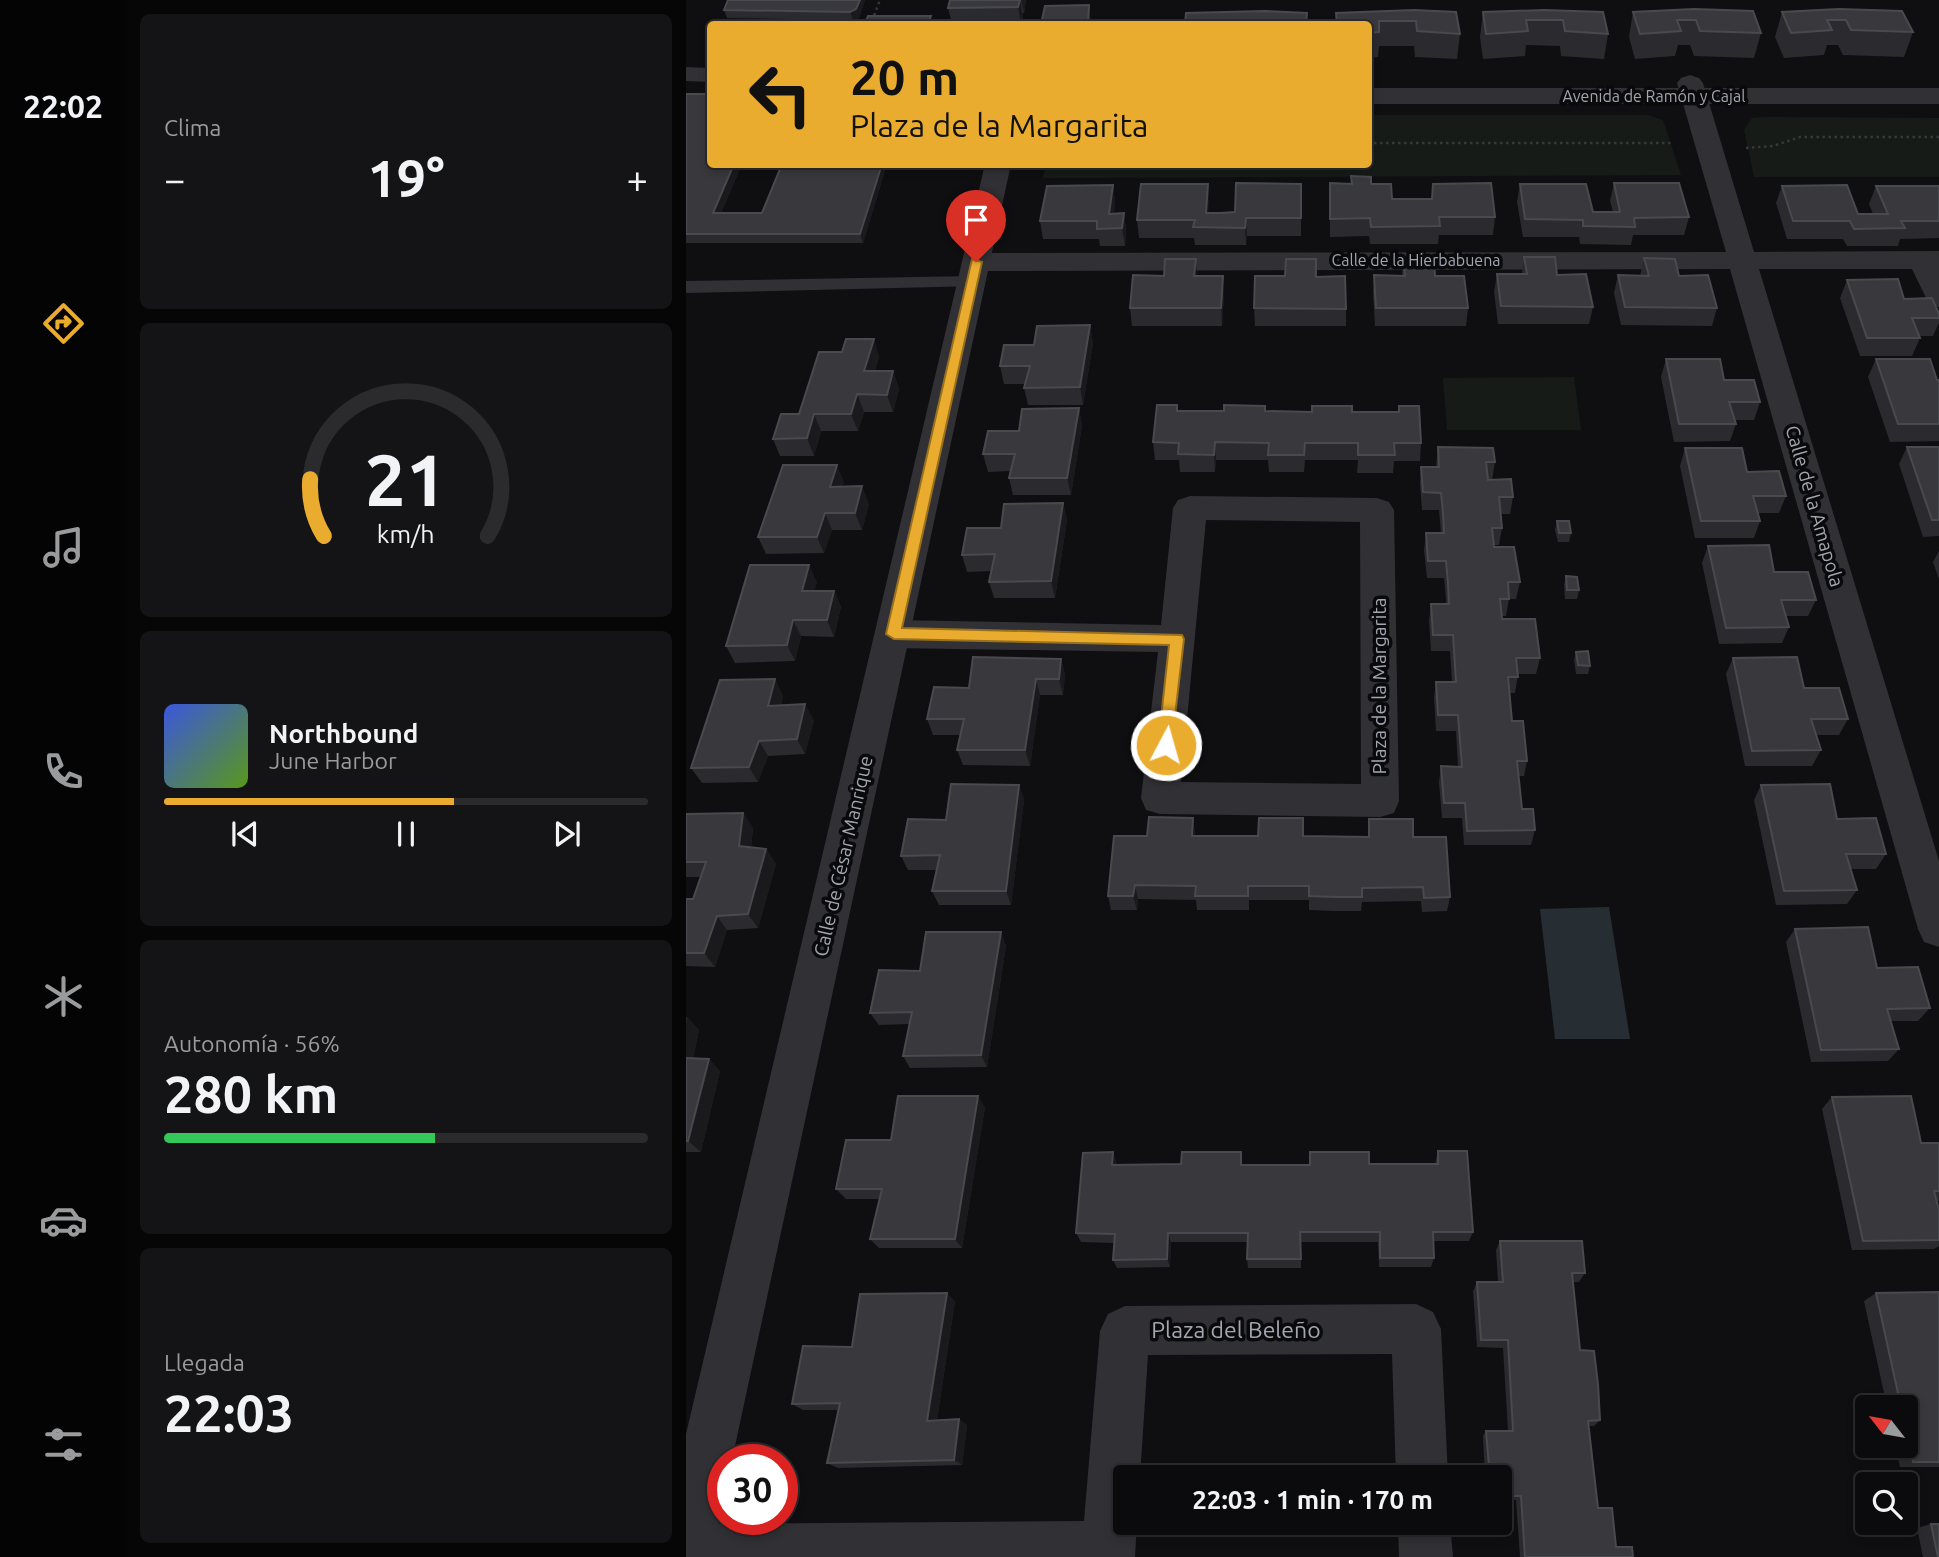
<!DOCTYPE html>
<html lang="es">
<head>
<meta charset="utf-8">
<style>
  :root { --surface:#0b0b0d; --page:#141416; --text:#f1f3f6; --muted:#9a9b9d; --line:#2b2b2e; --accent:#eaac2e }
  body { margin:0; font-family:Ubuntu,sans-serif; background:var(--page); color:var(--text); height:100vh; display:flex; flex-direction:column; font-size:26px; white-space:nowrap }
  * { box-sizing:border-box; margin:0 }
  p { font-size:23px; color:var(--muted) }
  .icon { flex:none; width:38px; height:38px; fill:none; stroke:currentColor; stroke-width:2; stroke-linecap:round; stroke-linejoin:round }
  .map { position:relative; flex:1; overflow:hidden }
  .side { display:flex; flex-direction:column; gap:14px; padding:14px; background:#060607; width:560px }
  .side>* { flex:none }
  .top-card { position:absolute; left:21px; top:21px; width:665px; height:147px; border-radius:7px; box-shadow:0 4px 10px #0003,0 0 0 2px var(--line); background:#eaac2e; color:#111; overflow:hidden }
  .needle { width:46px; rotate:301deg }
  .tools { position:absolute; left:1169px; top:1395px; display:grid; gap:14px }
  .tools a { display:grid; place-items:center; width:63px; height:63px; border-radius:7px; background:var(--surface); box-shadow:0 4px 10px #0003,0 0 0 2px var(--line); font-size:35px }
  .speed { position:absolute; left:21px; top:1444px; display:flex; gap:14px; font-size:35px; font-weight:700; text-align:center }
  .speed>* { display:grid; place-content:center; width:91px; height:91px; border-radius:50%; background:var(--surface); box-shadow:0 4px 10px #0003,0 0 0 2px var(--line); line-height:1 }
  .speed .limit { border:10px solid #d22; background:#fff; color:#111 }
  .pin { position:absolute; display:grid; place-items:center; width:60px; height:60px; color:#fff; margin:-72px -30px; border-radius:50% 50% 50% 0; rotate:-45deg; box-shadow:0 0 7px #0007 }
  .pin .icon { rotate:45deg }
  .me { position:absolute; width:77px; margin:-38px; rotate:6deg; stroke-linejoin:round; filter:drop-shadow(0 0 5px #0008) }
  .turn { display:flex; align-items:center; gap:24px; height:147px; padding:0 28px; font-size:32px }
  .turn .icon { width:91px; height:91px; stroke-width:2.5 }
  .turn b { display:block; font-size:49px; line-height:60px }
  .big { font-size:52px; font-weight:600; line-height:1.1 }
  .side .widget { flex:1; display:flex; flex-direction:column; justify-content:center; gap:10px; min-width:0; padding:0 24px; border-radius:10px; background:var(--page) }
  .side .dial { align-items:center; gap:0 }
  .dial svg { height:182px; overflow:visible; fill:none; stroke:var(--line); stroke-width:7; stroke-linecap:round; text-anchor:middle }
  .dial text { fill:var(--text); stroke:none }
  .song { display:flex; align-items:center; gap:21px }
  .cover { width:84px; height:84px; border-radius:10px; background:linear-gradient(135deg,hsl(230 70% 55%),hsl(90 70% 35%)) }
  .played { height:7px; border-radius:4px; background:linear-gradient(90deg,var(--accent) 60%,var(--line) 60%) }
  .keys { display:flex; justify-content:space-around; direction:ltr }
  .heat { display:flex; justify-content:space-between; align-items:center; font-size:38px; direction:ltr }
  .charge { height:10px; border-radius:5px; background:linear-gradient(90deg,#34c759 56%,var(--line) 0) }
  .trip { position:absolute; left:427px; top:1465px; width:399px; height:70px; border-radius:7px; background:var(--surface); box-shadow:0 4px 10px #0003,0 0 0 2px var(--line); font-weight:600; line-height:70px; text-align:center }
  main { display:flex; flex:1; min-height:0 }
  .menu { display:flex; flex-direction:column; width:126px; justify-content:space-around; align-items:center; background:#040405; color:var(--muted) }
  .menu .icon { width:49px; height:49px }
  .menu .on { color:var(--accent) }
  .menu b { font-size:32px; color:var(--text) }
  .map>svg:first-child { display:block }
</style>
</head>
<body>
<main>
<nav class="menu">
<b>22:02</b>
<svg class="icon on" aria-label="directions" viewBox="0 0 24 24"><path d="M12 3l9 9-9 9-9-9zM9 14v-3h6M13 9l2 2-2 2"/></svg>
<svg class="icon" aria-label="music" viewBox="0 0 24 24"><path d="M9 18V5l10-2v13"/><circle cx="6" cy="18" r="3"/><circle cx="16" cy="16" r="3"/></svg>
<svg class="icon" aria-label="phone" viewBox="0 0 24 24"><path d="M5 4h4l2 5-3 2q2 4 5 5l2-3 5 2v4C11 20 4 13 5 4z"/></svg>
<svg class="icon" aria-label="climate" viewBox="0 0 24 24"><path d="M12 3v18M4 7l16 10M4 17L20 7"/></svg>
<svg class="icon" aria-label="car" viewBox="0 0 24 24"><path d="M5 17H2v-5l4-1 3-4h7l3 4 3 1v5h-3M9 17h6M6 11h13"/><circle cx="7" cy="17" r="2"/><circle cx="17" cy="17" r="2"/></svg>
<svg class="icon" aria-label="filters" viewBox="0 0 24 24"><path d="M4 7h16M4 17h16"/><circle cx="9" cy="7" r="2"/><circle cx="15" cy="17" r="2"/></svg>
</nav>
<section class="side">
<div class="widget"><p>Clima</p>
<div class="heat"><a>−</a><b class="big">19°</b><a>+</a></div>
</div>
<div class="widget dial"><svg viewBox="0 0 100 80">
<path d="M14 69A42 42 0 1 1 86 69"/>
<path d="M14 69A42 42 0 0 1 8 44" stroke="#eaac2e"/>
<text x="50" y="56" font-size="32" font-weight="700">21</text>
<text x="50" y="72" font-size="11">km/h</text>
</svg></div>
<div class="widget">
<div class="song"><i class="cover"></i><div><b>Northbound</b><p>June Harbor</p></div></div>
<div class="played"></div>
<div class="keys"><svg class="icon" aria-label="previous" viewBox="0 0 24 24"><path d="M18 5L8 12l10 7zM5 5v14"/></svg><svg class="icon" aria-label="pause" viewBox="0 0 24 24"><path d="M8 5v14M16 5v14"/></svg><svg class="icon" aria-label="next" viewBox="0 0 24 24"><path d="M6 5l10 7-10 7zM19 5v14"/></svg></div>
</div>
<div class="widget"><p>Autonomía · 56%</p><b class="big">280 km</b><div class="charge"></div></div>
<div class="widget"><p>Llegada</p><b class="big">22:03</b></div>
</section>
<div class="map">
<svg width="1253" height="1557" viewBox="0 0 1253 1557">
  <rect width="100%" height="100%" fill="#0f0f11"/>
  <!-- green -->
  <path fill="#161b17" d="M683 115H962L977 120 995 175 357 178 360 164H682Z
    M1078 117 1253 118V177H1068L1058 130 1066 118Z
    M888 377 895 430H761L757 378Z"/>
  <!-- water -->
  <path fill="#272e33" d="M923 907 944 1039H869L854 909Z"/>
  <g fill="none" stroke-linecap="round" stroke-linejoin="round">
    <!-- path -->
    <path stroke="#37383c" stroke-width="2.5" stroke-dasharray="2.5 3.5" stroke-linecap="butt" d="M186 21 194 0
      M88 24H184
      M20 25H24
      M682 143H985
      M1060 148 1087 146 1114 137H1253"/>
    <!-- service -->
    <path fill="#313135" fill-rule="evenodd" d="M286 276 292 278 295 282 292 286 0 293V281Z"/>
    <!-- minor -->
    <path fill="#313135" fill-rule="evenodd" d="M0 67 24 68V82L0 81Z
      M1004 75 1013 78 1017 83 1068 252 1253 251V307L1243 304 1226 269H1073L1253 861V947L1238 942 1232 929 1044 269 290 271 280 268 276 262 280 256 290 253 1040 252 991 83 995 78Z
      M504 496 691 498 703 502 708 510 713 801 708 813 694 817 474 814 460 810 455 798 472 652 207 648 194 644 189 634 194 624 207 620 475 625 487 508 492 500ZM520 520 674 522 675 784 495 782Z
      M730 1304 747 1312 755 1329 762 1477H710L706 1354 462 1355 454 1477H439V1522H451L449 1557H0V1524L398 1521 414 1331 422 1314 439 1306Z
      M712 1522H764L767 1557H713Z"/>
    <!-- tertiary -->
    <path fill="#313135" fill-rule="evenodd" d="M682 88H1253V104H682Z
      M299 164H325L46 1460H37C37 1493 36 1526 23 1557H0V1434Z"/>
  </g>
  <!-- wall -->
  <path fill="#2b2b2f" d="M42 0H179L173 18 167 20 41 18 38 10Z
    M283 0H340L338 13H336L337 17 335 24H266L262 8Z
    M1008 9 1075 33 1068 58 1008 56 1004 45H992L989 56 949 59 943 37 947 12Z
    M1153 9 1227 32 1218 57 1157 55 1152 45H1141L1138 55 1098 58 1089 37 1096 12Z
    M728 10 774 34 771 59 729 57 728 46H693L692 57 682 58V24H650V13Z
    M858 10 922 34 918 59 875 56 874 46 840 45 839 56 797 59 794 37 797 12Z
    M500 13 621 24H499Z
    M0 94 24 164H56L35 213H76L96 164H201L177 243H0Z
    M665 176 685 184 706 199H746L747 184 809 217 807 235H753L752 244H684L683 236 644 237V183L665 184Z
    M928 183 1003 217 998 235H947L945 245 894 244 893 237H837L831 202 834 184 907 212H927L924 201Z
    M522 184V213L549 212 615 184V236H561L560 245H509L508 238H453L451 220Z
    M427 185 429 203 428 213H438L440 231 439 246H414L413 239H357L354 221Z
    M1096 186 1172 214H1187L1183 204 1190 186H1253V238L1214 239 1212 246H1161L1157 239H1101L1090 203Z
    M838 257 871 275 907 307 903 324H812L808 292 811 274H836Z
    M958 258 993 276 1031 308 1026 326 935 325 928 293 932 275 954 276Z
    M717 259 749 276 782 308 780 326H689L687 293 688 275 716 276Z
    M478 276H511L538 294 536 326H446L444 308Z
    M630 277 660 309V326H569L568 308Z
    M1161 280 1218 299 1253 314V323L1247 336H1234V338L1226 356H1174L1154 298Z
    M404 325 407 343 397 405H342L338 388 339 384H318L314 366 348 345Z
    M193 356 189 371H207L213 389 207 412H178L172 431H135L128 456H94L87 439 113 414Z
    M980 359 1038 380 1074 402 1068 420H1049L1050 424 1044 441 988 442 975 377Z
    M1190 359 1253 380V441L1204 442 1182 377Z
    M393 408 396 426 385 495H327L323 478 325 471 302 472 297 454 333 431Z
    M492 411 666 412 735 443 734 461H708L707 473H671L672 460H619L618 472H583L582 460H530L529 472H494L493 460H469L467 442Z
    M752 447 809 462 806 480 827 497 824 514H814L816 528 813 545H808L834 582 830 599H823L820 616H816V619L854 658 850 674H832L829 693H824L826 721 841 761 838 776H832L836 809 849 830 845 845H778L776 818H756L753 782 755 766 772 767 770 731H750L748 698 750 682H766L764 651H745L743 621 745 604H760V599L758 578H741L738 550 740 533H755L753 510H736L734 484 735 467H750Z
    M1221 447H1253V536L1237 537 1213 464Z
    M999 448 1061 472 1100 496 1093 513H1072L1074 521 1068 538H1009L994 466Z
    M158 482 156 487 183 504 176 530H146L138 553 80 554 72 537Z
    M377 503 381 520 369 598H308L303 582 306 571 281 572 276 555 315 528Z
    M871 521 885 533 883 542H872L869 530Z
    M1022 546 1088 572 1130 600 1122 616H1100L1103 627 1096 643 1033 644 1016 563Z
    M1253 551V579L1247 562Z
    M880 576 893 590 891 599H879L878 585Z
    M131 582 128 591H148L155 607 148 637 115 636 109 661 49 663 40 646Z
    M890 652 904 666 902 674H890L888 660Z
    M1047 658 1118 688 1162 719 1153 735H1130L1135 750 1126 766H1059L1040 674Z
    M375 659 379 675 377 695H354L344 766 277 765 271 750 275 735H247L241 719 283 688Z
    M97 695 95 705 128 720 119 754 82 756 72 782 16 783 5 768Z
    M333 785 338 800 325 905H253L246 891 251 870H222L215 856 260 820Z
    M1075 785 1151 819 1200 854 1190 869H1165L1171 890 1161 904 1090 905 1068 800Z
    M57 813 67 828 65 848 80 849 90 864 72 928 41 930 29 967 0 966V899H7L15 877H0V814Z
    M507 818 509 836 682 837 683 819 727 837 764 897 761 911 736 912 735 901 676 902 675 911H649L623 910V900H563V910H511L510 900 452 899 451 910H425L422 896 461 836Z
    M1109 929 1191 968 1244 1008 1232 1021H1205L1213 1049 1202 1061 1125 1062 1100 942Z
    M315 932 320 946 301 1067 224 1068 217 1056 224 1024 193 1025 184 1013 234 971Z
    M0 1017H1L13 1030 7 1058 23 1059 34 1071 15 1152H0Z
    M1146 1097 1235 1143H1253V1201H1251L1253 1210V1246L1248 1249 1166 1250 1136 1109Z
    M299 1107 276 1248H193L184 1239 193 1199H160L150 1189 205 1140Z
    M752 1151 787 1232 783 1241H747L748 1258 745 1267H693L692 1242H615V1268H562L561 1259V1242H485L484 1267 431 1268 427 1260 428 1243 395 1242 390 1233 431 1163V1165L749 1164Z
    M814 1241 899 1273 893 1282H887L894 1350 914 1420 908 1426H903L912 1508 930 1547 947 1557H834L830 1500H814V1477H799L797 1436 800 1431H822L817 1348 791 1347 787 1291 791 1282H812L810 1250Z
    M1253 1292V1467H1214L1209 1446H1220V1407H1201L1178 1301 1190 1293Z
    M269 1301 251 1420 273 1419 281 1425 276 1465 152 1468 141 1463 153 1410H117L106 1404 166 1347Z
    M1245 1524 1253 1557H1237L1231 1528Z"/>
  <!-- shaded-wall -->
  <path fill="#1a1a1d" d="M174 0H179L173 18 167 20 164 12Z
    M334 0 337 17 335 24 332 7Z
    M335 0H340L338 13Z
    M403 5 405 24H402Z
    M48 164H56L31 222 27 213Z
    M196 164H201L177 243 174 234Z
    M522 184 523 202 521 230 520 213Z
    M427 185 429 203 426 228 423 214Z
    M438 213 440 231 439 246 436 228Z
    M560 218 561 236 560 245 559 228Z
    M510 259 511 277 508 276Z
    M537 276 538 294 536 326 535 308Z
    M404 325 407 343 397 405 394 387Z
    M188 339 193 356 184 388 178 371Z
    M207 371 213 389 207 412 201 395Z
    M171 394 178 412 172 431 165 414Z
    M393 408 396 426 385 495 381 478Z
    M128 414 135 431 128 456 121 438Z
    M529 442 530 460 529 472 528 455Z
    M151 465 158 482 151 504 144 487Z
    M176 486 183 504 176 530 169 513Z
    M377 503 381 520 369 598 365 581Z
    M139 513 146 530 138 553 131 537Z
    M123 565 131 582 124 607 116 591Z
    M148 591 155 607 148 637 141 620Z
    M107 620 115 636 109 661 101 645Z
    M375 659 379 675 377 695 373 679Z
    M89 679 97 695 91 722 82 706Z
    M350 679 354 695 344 766 339 750Z
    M119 704 128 720 119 754 111 739Z
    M73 741 82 756 72 782 63 767Z
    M333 785 338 800 325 905 320 891Z
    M57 813 67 828 63 861 53 846Z
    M507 818 509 833 508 850 506 836Z
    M80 849 90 864 72 928 62 914Z
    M449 885 452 899 451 910 447 896Z
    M31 916 41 930 29 967 18 953Z
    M315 932 320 946 301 1067 295 1055Z
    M1 1017 13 1030 5 1070 0 1065V1024Z
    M23 1059 34 1071 15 1152 2 1141Z
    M292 1096 299 1107 276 1248 269 1239Z
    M427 1152 431 1163 430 1175 426 1165Z
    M482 1233 485 1242 484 1267 481 1259Z
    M261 1293 269 1301 250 1426 241 1421Z
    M273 1419 281 1425 276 1465 268 1460Z"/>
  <!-- building -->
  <path fill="#38383d" stroke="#484a4f" stroke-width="2" d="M42 0H174L170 9 164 12 38 10Z
    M264 0H334L332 7 262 8Z
    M403 5 402 24H355L359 6Z
    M1008 9 1067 11 1075 33 1014 31 1010 20H991L995 31 954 34 947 12Z
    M1153 9 1216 11 1227 32 1165 30 1160 20H1141L1146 30 1105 33 1096 12Z
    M728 10 770 12 774 34 731 31 730 21H693V32L682 33V24H651L650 13Z
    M858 10 917 12 922 34 879 31 877 20H840L842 31 800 34 797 12Z
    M579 11 621 13 620 24H578L579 21H541V24H499L500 13Z
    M182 16H245L242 24H179Z
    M0 94H24V164H48L27 213H76L96 164H196L174 234H0Z
    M665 176 685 177V184H705L706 199H746L747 184 805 183 809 217H753L754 226 685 227 684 218 644 219V183L666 184Z
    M550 183 615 184V218H560L559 228 507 227 509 220H451L455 184H522L520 213H535L549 212Z
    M928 183H993L1003 217 948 218 949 227 897 226V220L839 219 834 184H900L907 212H934Z
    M427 185 423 214 438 213 436 228 411 229V221H354L361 186Z
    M1161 185 1172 214H1202L1190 186H1253V221H1215L1219 228 1168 229 1164 221H1107L1096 186Z
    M838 257H869L871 275 900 274 907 307 815 306 811 274H841Z
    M958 258 989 259 993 276 1022 275 1031 308 939 307 932 275 963 276Z
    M479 259H510L508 276H537L535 308H444L447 275 478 276Z
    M600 259H630V277L659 276 660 309 568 308 569 276H599Z
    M717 259H748L749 276H778L782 308H690L688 275 719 276Z
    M1212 279 1218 299 1246 298 1253 314V318H1226L1234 338H1181L1161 280Z
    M404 325 394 387 338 388 344 366H314L318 345H348L351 326Z
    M160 339H188L178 371H207L201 395 171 394 165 414H128L121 438 87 439 95 414H113L133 352H156Z
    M980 359H1034L1038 380H1068L1074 402H1043L1050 424H993Z
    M1190 359H1244L1251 380H1253V424H1212Z
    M471 405H491V411H538V405L579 406V411L626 412V406H666V412H713V406H733L735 443H708L709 455H672V443H619L618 455H582L583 443 529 442 528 455 492 454 493 443 467 442Z
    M393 408 381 478H323L329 454H297L302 431H333L336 409Z
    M752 447 807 448 809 462H800L802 480 825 479 827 497H813L816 528H806L808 547H828L834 582H822L823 599H814L816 619H849L854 658H830L832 677H822L826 721H837L841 761H831L836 809H847L849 830 781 831 779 803H758L755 766 776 767 772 715H752L750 682H770L767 635H747L745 604H763L762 583 760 561H742L740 533H758L757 512 755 493 737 492 735 467H753Z
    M1221 447H1253V520H1246Z
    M999 448H1056L1061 472 1093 471 1100 496H1067L1074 521H1015Z
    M97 465H151L144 487 176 486 169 513H139L131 537H72Z
    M377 503 365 581 303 582 309 554 276 555 281 528H315L318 504Z
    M871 521H883L885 533H873Z
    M1083 545 1088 572H1122L1130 600H1095L1103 627 1040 628 1022 546Z
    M64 565H123L116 591H148L141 620H107L101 645 40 646Z
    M880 576 891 577 893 590H881Z
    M902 651 904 666 892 665 890 652Z
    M287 657 375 659 373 679H350L339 750H271L278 719H241L248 687 283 688Z
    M1111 657 1118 688H1153L1162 719H1125L1135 750 1066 751 1047 658Z
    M89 679 82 706 119 704 111 739 73 741 63 767 5 768 34 680Z
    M265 784 333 785 320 891H246L254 855 215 856 222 819 260 820Z
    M1144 784 1151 819 1190 818 1200 854H1160L1171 890 1098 891 1075 785Z
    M57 813 53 846 80 849 62 914 31 916 18 953H0V899H7L20 862H0V814Z
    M463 817 507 818 506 836H572L573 818H617V836L683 837V819H727V837H760L764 897 738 898 737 887 676 888V897H650L623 896V886H562V896H509L510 886 449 885 447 896H422L428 836H461Z
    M1182 927 1191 968 1232 967 1244 1008 1201 1009 1213 1049 1135 1050 1109 929Z
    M240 932H315L295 1055 217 1056 226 1012 184 1013 193 970 234 971Z
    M0 1058 23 1059 2 1141H0Z
    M212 1096H292L269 1239H184L196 1189H150L160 1140H205Z
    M1225 1096 1235 1143H1253V1191H1248L1253 1210V1240L1177 1241 1146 1097Z
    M752 1151H781L787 1232H747L748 1258H694V1232H614L615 1259H561L562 1233H482L481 1259 427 1260 429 1234 390 1233 397 1153 427 1152 426 1165 495 1164 496 1152H555V1165H624V1152H683V1164H752Z
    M814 1241H896L899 1273H886L894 1350 908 1351 912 1384 914 1420 902 1421 912 1508H926L930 1547H946L947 1557H839L835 1496H814V1477H804L800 1431H827L822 1340H795L791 1282H817Z
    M1253 1292V1462H1227L1220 1429V1407H1215L1190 1293Z
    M261 1293 241 1421 273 1419 268 1460 141 1463 154 1403 106 1404 117 1346 166 1347 174 1294Z
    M1245 1524H1253V1557H1252Z"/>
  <!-- route -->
  <path fill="#eaac2e" stroke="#98701e" stroke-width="2" d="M286 259 296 262 216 628 496 635 498 639 485 750H474L472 745 483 645 208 639 200 634Z"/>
  <g text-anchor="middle" stroke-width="7" stroke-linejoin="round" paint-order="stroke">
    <!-- far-street labels -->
    <g font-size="16" fill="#a1a6b1" stroke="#0a0a0c">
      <text x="968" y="102">Avenida de Ramón y Cajal</text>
      <text x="730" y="266">Calle de la Hierbabuena</text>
    </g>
    <!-- street labels -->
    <g font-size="19" fill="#a1a6b1" stroke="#0a0a0c">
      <text transform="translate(1129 506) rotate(74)" y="7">Calle de la Amapola</text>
      <text transform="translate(693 686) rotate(-90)" y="7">Plaza de la Margarita</text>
      <text transform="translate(157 856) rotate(-77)" y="7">Calle de César Manrique</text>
    </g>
    <!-- near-street labels -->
    <g font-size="23" fill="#a1a6b1" stroke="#0a0a0c">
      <text x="550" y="1338">Plaza del Beleño</text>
    </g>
  </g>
</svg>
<div class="tools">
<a><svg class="needle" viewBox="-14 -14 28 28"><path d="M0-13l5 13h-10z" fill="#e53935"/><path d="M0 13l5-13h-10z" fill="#9a9b9d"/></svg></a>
<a><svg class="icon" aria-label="search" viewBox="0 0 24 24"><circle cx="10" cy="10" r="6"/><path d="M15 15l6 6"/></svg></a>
</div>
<div class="speed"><div class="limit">30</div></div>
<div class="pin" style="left:290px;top:262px;background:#d93025"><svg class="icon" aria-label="arrive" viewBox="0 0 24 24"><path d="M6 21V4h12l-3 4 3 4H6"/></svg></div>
<svg class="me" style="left:480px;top:745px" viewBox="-20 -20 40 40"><circle r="17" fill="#eaac2e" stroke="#fff" stroke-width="3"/><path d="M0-11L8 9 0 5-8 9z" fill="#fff"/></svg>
<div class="trip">22:03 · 1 min · 170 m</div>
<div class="top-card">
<div class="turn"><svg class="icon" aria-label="left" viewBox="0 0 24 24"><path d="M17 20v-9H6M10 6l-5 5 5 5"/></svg><div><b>20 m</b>Plaza de la Margarita</div></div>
</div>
</div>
</main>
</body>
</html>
